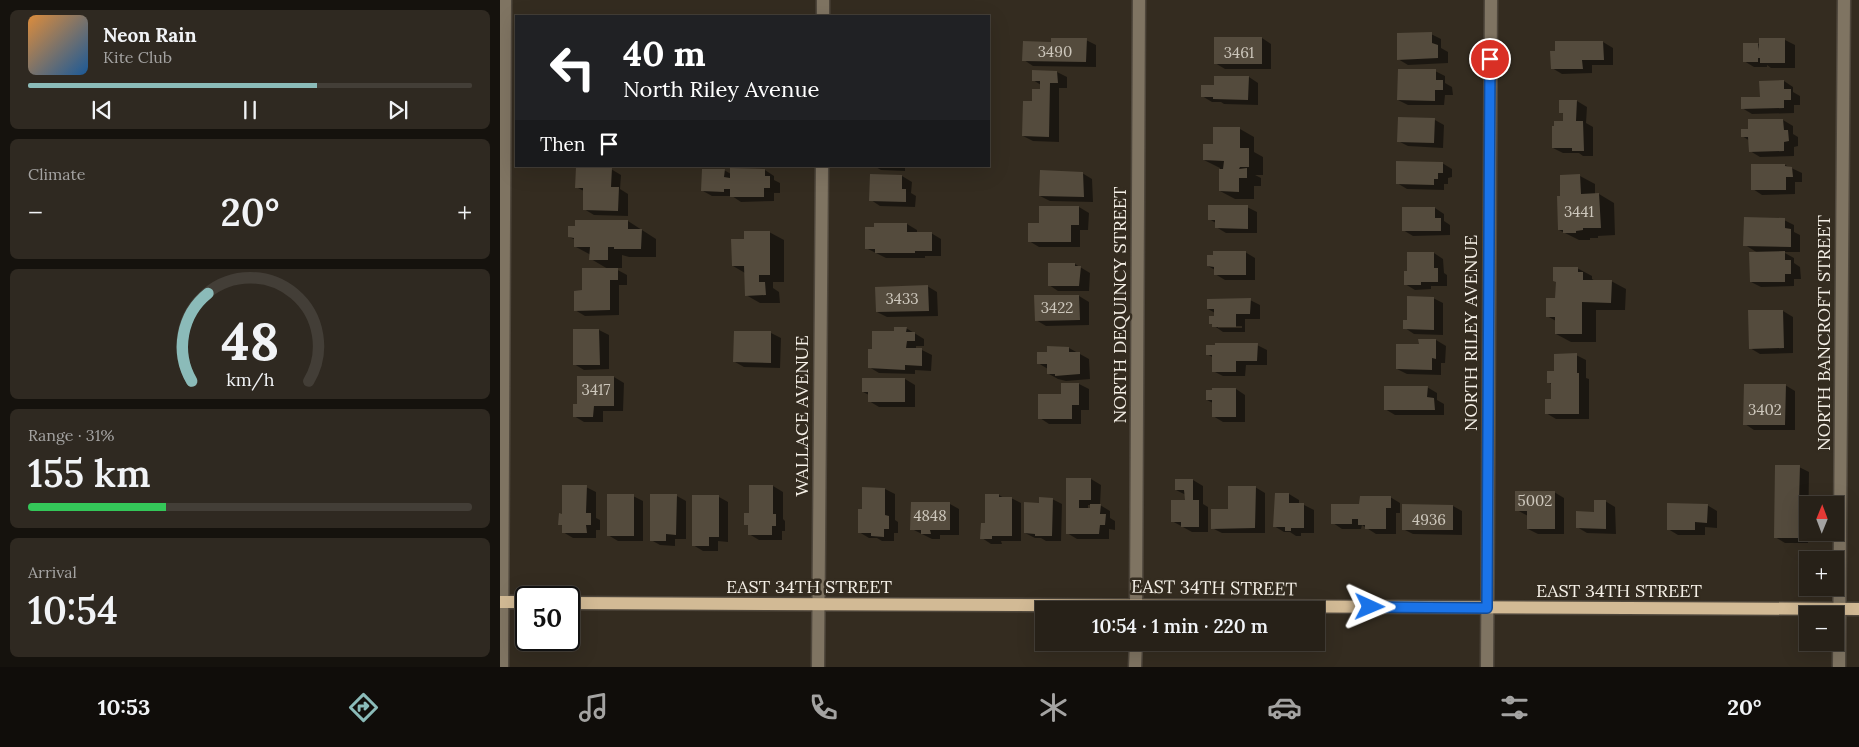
<!DOCTYPE html>
<html lang="en">
<head>
<meta charset="utf-8">
<style>
  :root { --surface:#272118; --page:#2f2921; --text:#f1f3f6; --muted:#a4a3a2; --line:#433e37; --accent:#8bbbb9 }
  body { margin:0; font-family:Lora,serif; background:var(--page); color:var(--text); height:100vh; display:flex; flex-direction:column; font-size:19px; white-space:nowrap }
  * { box-sizing:border-box; margin:0 }
  p { font-size:16px; color:var(--muted) }
  .icon { flex:none; width:28px; height:28px; fill:none; stroke:currentColor; stroke-width:2; stroke-linecap:round; stroke-linejoin:round }
  .map { position:relative; flex:1; overflow:hidden }
  .panel { display:flex; flex-direction:column; gap:10px; padding:10px; background:#15120d; width:500px }
  .panel>* { flex:none }
  .top-card { position:absolute; left:15px; top:15px; width:475px; height:152px; border-radius:0px; box-shadow:0 5px 20px #0002,0 0 0 1px var(--line); background:#202124; color:#fff; overflow:hidden }
  .needle { width:32px; rotate:1deg }
  .fabs { position:absolute; left:1299px; top:496px; display:grid; gap:10px }
  .fabs a { display:grid; place-items:center; width:45px; height:45px; border-radius:0px; background:var(--surface); box-shadow:0 5px 20px #0002,0 0 0 1px var(--line); font-size:25px }
  .speed { position:absolute; left:15px; top:586px; display:flex; gap:10px; font-size:25px; font-weight:700; text-align:center }
  .speed>* { display:grid; place-content:center; width:65px; height:65px; border-radius:50%; background:var(--surface); box-shadow:0 5px 20px #0002,0 0 0 1px var(--line); line-height:1 }
  .speed .limit { border:2px solid #111; border-radius:8px; background:#fff; color:#111 }
  .pin { position:absolute; display:grid; place-items:center; width:42px; height:42px; color:#fff; margin:-21px; border:2px solid #fff; border-radius:50%; box-shadow:0 1px 5px #0007 }
  .me { position:absolute; width:55px; margin:-28px; rotate:91deg; stroke-linejoin:round; filter:drop-shadow(0 0 4px #0008) }
  .turn { display:flex; align-items:center; gap:18px; height:105px; padding:0 25px; font-size:22px }
  .turn .icon { width:65px; height:65px; stroke-width:2.5 }
  .turn b { display:block; font-size:35px; line-height:42px }
  .then { display:flex; align-items:center; height:48px; padding:0 25px; background:#0003; gap:10px; font-size:19px }
  .big { font-size:38px; font-weight:600; line-height:1.1 }
  .panel .widget { flex:1; display:flex; flex-direction:column; justify-content:center; gap:8px; min-width:0; padding:0 18px; border-radius:8px; background:var(--page) }
  .panel .dial { align-items:center; gap:0 }
  .dial svg { height:130px; overflow:visible; fill:none; stroke:var(--line); stroke-width:7; stroke-linecap:round; text-anchor:middle }
  .dial text { fill:var(--text); stroke:none }
  .song { display:flex; align-items:center; gap:15px }
  .cover { width:60px; height:60px; border-radius:8px; background:linear-gradient(135deg,hsl(30 70% 55%),hsl(210 70% 35%)) }
  .played { height:5px; border-radius:2px; background:linear-gradient(90deg,var(--accent) 65%,var(--line) 65%) }
  .keys { display:flex; justify-content:space-around; direction:ltr }
  .heat { display:flex; justify-content:space-between; align-items:center; font-size:28px; direction:ltr }
  .charge { height:8px; border-radius:4px; background:linear-gradient(90deg,#34c759 31%,var(--line) 0) }
  .trip { position:absolute; left:535px; top:601px; width:290px; height:50px; border-radius:0px; background:var(--surface); box-shadow:0 5px 20px #0002,0 0 0 1px var(--line); font-weight:600; line-height:50px; text-align:center }
  .menu { display:flex; height:80px; justify-content:space-around; align-items:center; background:#100d0a; color:var(--muted) }
  .menu .icon { width:35px; height:35px }
  .menu .current { color:var(--accent) }
  .menu b { font-size:22px; color:var(--text) }
  main { display:flex; flex:1; min-height:0 }
  .map>svg:first-child { display:block }
</style>
</head>
<body>
<main>
<section class="panel">
<div class="widget">
<div class="song"><i class="cover"></i><div><b>Neon Rain</b><p>Kite Club</p></div></div>
<div class="played"></div>
<div class="keys"><svg class="icon" aria-label="previous" viewBox="0 0 24 24"><path d="M18 5L8 12l10 7zM5 5v14"/></svg><svg class="icon" aria-label="pause" viewBox="0 0 24 24"><path d="M8 5v14M16 5v14"/></svg><svg class="icon" aria-label="next" viewBox="0 0 24 24"><path d="M6 5l10 7-10 7zM19 5v14"/></svg></div>
</div>
<div class="widget"><p>Climate</p>
<div class="heat"><a>−</a><b class="big">20°</b><a>+</a></div>
</div>
<div class="widget dial"><svg viewBox="0 0 100 80">
<path d="M14 69A42 42 0 1 1 86 69"/>
<path d="M14 69A42 42 0 0 1 24 15" stroke="#8bbbb9"/>
<text x="50" y="56" font-size="32" font-weight="700">48</text>
<text x="50" y="72" font-size="11">km/h</text>
</svg></div>
<div class="widget"><p>Range · 31%</p><b class="big">155 km</b><div class="charge"></div></div>
<div class="widget"><p>Arrival</p><b class="big">10:54</b></div>
</section>
<div class="map">
<svg width="1359" height="667" viewBox="0 0 1359 667">
  <rect width="100%" height="100%" fill="#342c20"/>
  <!-- shadow -->
  <path fill="#0007" fill-rule="evenodd" d="M931 34 941 39V48L948 52V63L908 65 898 59Z
    M762 38 771 44V69H725L715 63Z
    M1260 39 1285 40 1295 45V68H1271L1267 65V67H1254L1244 61V44H1260ZM1257 48H1259L1260 52H1256Z
    M586 40 596 45V67L533 66 524 60 552 43Z
    M1056 42H1103L1113 48V65H1092V73L1062 74 1052 68 1056 52Z
    M935 71 945 76V83L952 87 953 95H945L944 105H908L898 100Z
    M533 72H557L567 77V88H559V142L533 141 523 136 533 103 541 90V85L533 80Z
    M749 77 758 83V105L724 104 721 102H712L702 96 715 87Z
    M1284 81 1293 87V92L1300 96V105H1294V113L1252 114 1242 108 1261 98Z
    M1061 101H1077L1087 107 1086 123 1093 127V156H1083L1079 153H1063L1053 148 1064 122V114L1061 112Z
    M935 120 944 125 943 148 908 146 898 141Z
    M1283 120 1293 126V134L1298 137V146L1294 147V156L1260 157 1250 151V141L1242 136 1250 130V121Z
    M740 129 754 137V152L763 157V175H755L761 178V186H754V199H735L720 191V168L704 160 715 145Z
    M942 163 952 169V177L948 178V184H944V190L907 189 897 183Z
    M1285 165 1302 173V182H1295V194L1262 195 1253 189Z
    M374 166H405V171L381 170Z
    M111 169 121 175 120 189 128 194V216L94 215 84 209V191L76 187Z
    M224 170 231 174 265 170 274 176V180L280 183V193H274V201L241 202 232 196H212L203 191Z
    M582 173 592 179 593 202 550 201 540 196Z
    M402 176 412 182 411 193 416 196 415 207 380 206 371 200Z
    M1061 176H1080L1095 184V194H1099L1114 203 1115 235 1098 236V238H1090V240H1079L1059 230 1062 197Z
    M579 207 589 213 588 230H580V247H539L529 241 540 224Z
    M747 207 757 212V233H726L716 227V223L709 219Z
    M935 208 944 214V221L950 225V235L913 236 903 230Z
    M1284 220 1294 225V232L1300 235V252H1283L1294 258V263L1300 267 1301 279H1294V286L1261 287 1251 282 1258 253 1245 245Z
    M128 221 156 239V257H129L122 255V268H114L127 275V285H119V315L85 316 75 310 83 292 108 269 91 259V255L76 247V240L69 237Z
    M407 224 417 230V233H431L441 239V256H425V258H386L366 248Z
    M269 232 284 240V282H273V288L279 292 280 303H260L246 295 245 273 233 266 246 240Z
    M745 252 755 258V280H725L715 274V270L708 266Z
    M934 253 943 259 944 273 947 275V286H931V289L915 290 905 284 909 272Z
    M549 264H575L590 273 589 291H558L549 285Z
    M1077 268 1092 276V279L1095 281H1111L1126 289 1125 310H1096V342H1071L1056 334V321L1047 316Z
    M427 286 437 292 438 316 387 317 377 312Z
    M579 296 589 302V325L546 326 536 320Z
    M933 298 943 303V335L914 334 905 328 908 321Z
    M750 300 760 305V319H745V332H723L710 323 715 317V313L708 309ZM718 326H742V328H718Z
    M1283 311 1293 317V353L1260 354 1250 348 1249 312Z
    M406 328 424 339V346H416V349L422 350 432 355 431 371 415 370V374L379 373 369 367 373 350 395 333Z
    M74 330H99L109 335V369L84 370 74 364Z
    M271 333 281 338 280 368 244 367 235 362Z
    M936 340 946 346 945 363H941V375L907 374 897 369 920 346Z
    M757 345 767 350V365H746L745 376H723L713 371 714 358 707 354Z
    M569 348 589 359 590 379 566 381 558 379 549 374 548 369 538 363 548 353Z
    M1076 355 1086 360V378L1089 379V419H1056L1046 413 1053 400V385L1048 382 1055 372Z
    M78 377H114L124 383 123 411H103V422H84L74 416 78 405Z
    M363 379H405L415 385V407H379L369 401V395L363 392Z
    M579 384 589 389V410H581V424H549L540 418Z
    M1285 385 1295 391V430H1254L1245 424Z
    M927 387 937 393V400L944 404V415H895L885 409Z
    M736 389 745 395V422H723L713 416V403L707 400Z
    M1299 467 1309 472 1308 543H1285L1275 537Z
    M567 479H591L601 485 600 505 610 511V518L615 521V530L609 529V539H577L567 533ZM588 505H592L591 510H588Z
    M693 480 703 486V504L708 507V532H692L672 521 686 501V495L676 490Z
    M250 486H273L283 492V519L285 521V531H282V540H259L249 534V526L246 524 250 514Z
    M86 487 96 492V518L100 520V530H96V538H73L63 532V526L60 524 63 515Z
    M755 487 765 493V533H722L712 528Z
    M363 488 385 489 395 494V520L398 522V533H394V541H382L377 538H369L359 532 363 510Z
    M1054 492 1064 498V534H1038L1028 529V516L1017 510Z
    M789 494 799 500V504L804 505 814 510V533H801V536H796L790 532H784L774 526Z
    M499 495 504 498H511L521 503V541H501L502 544H491L482 538Z
    M133 496 143 501V541H118L108 535Z
    M177 496 186 501V539H175V546L160 545 151 540Z
    M219 497 228 502V542L218 541V551H203L193 545Z
    M890 497 900 503V513H896V534H876L862 525 861 529H842L833 523 861 506Z
    M552 499 562 504 561 541H546L541 538H535L525 533 540 504Z
    M1105 501 1115 507 1116 534 1087 533 1077 527 1096 513Z
    M450 504 459 509V535H440V539H432L412 529Z
    M1207 505 1217 511V528L1205 527V535H1178L1168 529Z
    M953 506 962 511V535L913 534 903 529Z"/>
  <!-- building -->
  <path fill="#544b3d" d="M932 32V43L938 45V58L897 60V33Z
    M714 37H762V64H714Z
    M551 38H587L586 62 522 61 523 41 551 42Z
    M1259 38H1285V63H1260V58H1258V62H1243V43H1258L1259 51Z
    M1055 41H1103L1104 60H1082L1083 69H1051L1050 51H1055Z
    M898 69H936V80H943V90H935V101L897 100Z
    M532 70 557 71 558 83H550L549 137 522 136 523 101H532V89H540V81H532Z
    M714 76H749L748 100 713 99V97H701V85H714Z
    M1284 80V89H1291V100H1284V108L1241 109V97H1260L1259 81Z
    M1059 100H1077L1076 121H1083L1084 151H1072V148H1052V126H1054V121H1063V113H1059Z
    M898 117 935 118 934 143 897 142Z
    M1248 119H1283L1284 130H1288L1289 141 1284 142V151L1249 152 1248 137H1241V129H1248Z
    M713 127H740V148H749V167H740L739 169 747 168V178H739V192L719 191V169H723L724 161 703 160V144H713Z
    M896 161 943 162V173H938V179H934V185L896 184Z
    M1251 164H1285V166L1292 167 1293 177H1286V190H1251Z
    M76 167 112 168 111 187H119L118 211 83 210V188H75Z
    M230 168 265 169V176H270V188H264V197H230V189H224V192L201 191 202 169H225L224 177 230 178Z
    M540 170 583 172 584 197 539 196Z
    M370 174 402 175V189H406V202L369 201Z
    M1080 174 1081 194 1099 193 1101 228H1083V230L1076 231V233H1063V230H1058L1057 196H1060V175Z
    M708 205H748V229L715 228V220H708Z
    M539 206H579V225H571V242H528V223H539Z
    M902 207H935V218H941V231H902Z
    M1244 217 1285 218V228L1291 229V247L1243 246Z
    M75 220H128V229H142L141 249H114V247H108V260H89L90 247H74V238L68 237V226H75Z
    M374 223H407V232H432V251H415V253H375V249H365V227H374Z
    M244 231H270V275H259V282H265L266 295 245 296 244 266H232L231 239H244Z
    M713 251H746V275H714V267L707 266V255H713Z
    M1285 251V260H1291V274H1285V282H1250L1249 252Z
    M907 252H934V268H938V282H921V285H904V271H907Z
    M548 263H575V266H581L579 286H548Z
    M1053 267H1078V272H1083V280H1112L1111 303 1082 302V334H1055V317H1046V298H1055L1056 282 1053 281Z
    M82 268H118V280H110V310L74 311V291L82 290Z
    M428 285 429 311 376 312 375 287Z
    M534 295H579L580 320 535 321Z
    M907 296 934 297V330L903 329V320H907Z
    M751 298 750 314H736V327H712V324H709V316H714V309H707V299Z
    M1248 310H1283L1284 348 1249 349Z
    M394 327H407L406 332H415V341H407L406 348H422V366L405 365V370L368 368V349H372V331H394Z
    M73 329H99L100 365H73Z
    M234 331H271V363L233 362Z
    M918 339H936V359L932 358V370L896 369V344H919Z
    M715 343H758L757 361H736V372H712V355H706V345H715Z
    M547 346 569 347V352H580V374L555 376V374H547V364H537V352H547Z
    M1077 353V373H1079V414H1045V399H1051V383H1047V371H1054V354Z
    M77 376H114V406H94L93 417H73V404H77Z
    M362 378H405V402H368V392H362Z
    M561 383H579V405H572V419H538V394H561Z
    M1244 384H1286L1285 425H1243Z
    M884 386H928L927 397 934 398 935 410H884Z
    M712 388H736V417H712V400H706V390H712Z
    M1275 465H1300L1298 538H1274Z
    M566 478H591V500H579V508H590V504H601L600 514H606L605 525H600L599 534H566Z
    M675 479H693V500H699V527H681V522H671V500H685L684 490H675Z
    M62 485H87L86 513H91V525H86L87 533H62V525H58L59 513 62 514Z
    M249 485H273V514H276V526H272V535H248V525H244V513H249Z
    M728 486H756L755 528 711 529V509H728Z
    M362 487 385 488V515L389 516V529H384V537L371 536V533H358V509H362Z
    M1015 491H1055V529H1027V511H1015Z
    M775 493H789V503H804V528H791V531H785V527H773Z
    M107 494H134V536H107Z
    M150 494H177L176 535 166 534V541H150Z
    M485 494H499V497H512V536H492V539H480L481 523H485Z
    M192 495H219V537H209V546H192Z
    M860 496H891V508H886V529H865V525H858V519H852V524H831V504H859Z
    M539 497 553 498 552 536H535V534L524 533V502L539 503Z
    M1094 500H1106V529L1076 528V511L1094 512Z
    M411 502H450V530H430L431 534H421V530H410Z
    M1167 503 1208 504 1207 523 1195 522V530H1167Z
    M902 504 953 505V530H902Z"/>
  <g fill="none" stroke-linecap="round" stroke-linejoin="round">
    <!-- minor casing -->
    <g stroke="#4f473c" stroke-width="15">
      <path id="minor" d="M323 16V0
        M636 610 639 0
        M2 667 5 0
        M318 667 322 166
        M635 667 636 642
        M987 667 991 0
        M1339 667 1344 0"/>
    </g>
    <!-- major casing -->
    <g stroke="#4f473c" stroke-width="15">
      <path id="major" d="M0 602H26
        M69 603 1359 609"/>
    </g>
    <!-- minor -->
    <use href="#minor" stroke="#7f7462" stroke-width="12"/>
    <!-- major -->
    <use href="#major" stroke="#d2ba95" stroke-width="12"/>
  </g>
  <g fill="none" stroke-linecap="round" stroke-linejoin="round">
    <!-- route casing -->
    <g stroke="#114b97" stroke-width="12">
      <path id="route" d="M870 607 987 608 990 59"/>
    </g>
    <!-- route -->
    <use href="#route" stroke="#1a73e8" stroke-width="9"/>
  </g>
  <g text-anchor="middle" stroke-width="5" stroke-linejoin="round" paint-order="stroke">
    <!-- number labels -->
    <g font-size="15" fill="#cdc7bc">
      <text x="555" y="57">3490</text>
      <text x="739" y="58">3461</text>
      <text x="1079" y="217">3441</text>
      <text x="402" y="304">3433</text>
      <text x="557" y="313">3422</text>
      <text x="96" y="395">3417</text>
      <text x="1265" y="415">3402</text>
      <text x="1035" y="506">5002</text>
      <text x="430" y="521">4848</text>
      <text x="929" y="525">4936</text>
    </g>
    <!-- street labels -->
    <g font-size="18" fill="#f5f0e7" stroke="#342c20">
      <text transform="translate(620 305) rotate(-90)" y="6">NORTH DEQUINCY STREET</text>
      <text transform="translate(971 333) rotate(-90)" y="6">NORTH RILEY AVENUE</text>
      <text transform="translate(1324 333) rotate(-90)" y="6">NORTH BANCROFT STREET</text>
      <text transform="translate(302 416) rotate(-90)" y="6">WALLACE AVENUE</text>
      <text x="309" y="593">EAST 34TH STREET</text>
      <text transform="translate(714 588) rotate(1)" y="6">EAST 34TH STREET</text>
      <text x="1119" y="597">EAST 34TH STREET</text>
    </g>
  </g>
</svg>
<div class="fabs">
<a><svg class="needle" viewBox="-14 -14 28 28"><path d="M0-13l5 13h-10z" fill="#e53935"/><path d="M0 13l5-13h-10z" fill="#a4a3a2"/></svg></a>
<a>+</a>
<a>−</a>
</div>
<div class="speed"><div class="limit">50</div></div>
<div class="pin" style="left:990px;top:59px;background:#d93025"><svg class="icon" aria-label="arrive" viewBox="0 0 24 24"><path d="M6 21V4h12l-3 4 3 4H6"/></svg></div>
<svg class="me" style="left:870px;top:607px" viewBox="-20 -20 40 40"><path d="M0-17L14 15 0 8-14 15z" fill="#1a73e8" stroke="#fff" stroke-width="4"/></svg>
<div class="trip">10:54 · 1 min · 220 m</div>
<div class="top-card">
<div class="turn"><svg class="icon" aria-label="left" viewBox="0 0 24 24"><path d="M17 20v-9H6M10 6l-5 5 5 5"/></svg><div><b>40 m</b>North Riley Avenue</div></div>
<div class="then">Then<svg class="icon" aria-label="arrive" viewBox="0 0 24 24"><path d="M6 21V4h12l-3 4 3 4H6"/></svg></div>
</div>
</div>
</main>
<nav class="menu">
<b>10:53</b>
<svg class="icon current" aria-label="directions" viewBox="0 0 24 24"><path d="M12 3l9 9-9 9-9-9zM9 14v-3h6M13 9l2 2-2 2"/></svg>
<svg class="icon" aria-label="music" viewBox="0 0 24 24"><path d="M9 18V5l10-2v13"/><circle cx="6" cy="18" r="3"/><circle cx="16" cy="16" r="3"/></svg>
<svg class="icon" aria-label="phone" viewBox="0 0 24 24"><path d="M5 4h4l2 5-3 2q2 4 5 5l2-3 5 2v4C11 20 4 13 5 4z"/></svg>
<svg class="icon" aria-label="climate" viewBox="0 0 24 24"><path d="M12 3v18M4 7l16 10M4 17L20 7"/></svg>
<svg class="icon" aria-label="car" viewBox="0 0 24 24"><path d="M5 17H2v-5l4-1 3-4h7l3 4 3 1v5h-3M9 17h6M6 11h13"/><circle cx="7" cy="17" r="2"/><circle cx="17" cy="17" r="2"/></svg>
<svg class="icon" aria-label="filters" viewBox="0 0 24 24"><path d="M4 7h16M4 17h16"/><circle cx="9" cy="7" r="2"/><circle cx="15" cy="17" r="2"/></svg>
<b>20°</b>
</nav>
</body>
</html>
